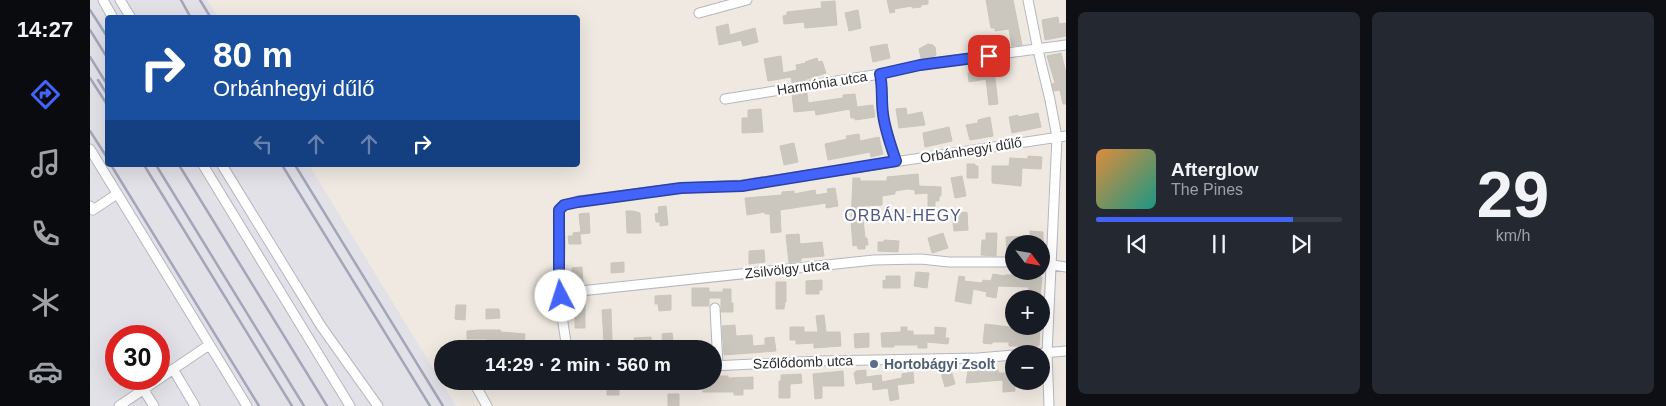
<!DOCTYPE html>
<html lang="en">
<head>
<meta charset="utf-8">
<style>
  :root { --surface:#171b24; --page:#242831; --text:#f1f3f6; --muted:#9ea1a6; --line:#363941; --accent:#4264fb }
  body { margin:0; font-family:Arial,sans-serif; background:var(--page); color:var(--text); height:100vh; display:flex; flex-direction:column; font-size:19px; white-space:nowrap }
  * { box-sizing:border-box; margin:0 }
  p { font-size:16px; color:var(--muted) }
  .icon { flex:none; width:28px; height:28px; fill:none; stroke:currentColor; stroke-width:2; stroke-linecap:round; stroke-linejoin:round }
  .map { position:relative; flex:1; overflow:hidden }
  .side { display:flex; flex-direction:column; gap:12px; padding:12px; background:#0d0f14; width:600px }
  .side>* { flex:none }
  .guide { position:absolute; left:15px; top:15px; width:475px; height:152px; border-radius:5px; box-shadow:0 5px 20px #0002; background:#1a4fa0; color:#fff; overflow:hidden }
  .needle { width:32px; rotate:121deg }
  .controls { position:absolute; left:915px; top:235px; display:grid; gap:10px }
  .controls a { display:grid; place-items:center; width:45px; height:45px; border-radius:50%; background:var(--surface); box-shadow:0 5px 20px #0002; font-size:25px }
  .speed { position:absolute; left:15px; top:325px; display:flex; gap:10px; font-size:25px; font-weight:700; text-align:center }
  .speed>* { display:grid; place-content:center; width:65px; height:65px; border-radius:50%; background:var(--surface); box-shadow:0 5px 20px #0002; line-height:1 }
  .speed .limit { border:8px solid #d22; background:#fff; color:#111 }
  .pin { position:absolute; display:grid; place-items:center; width:42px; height:42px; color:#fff; margin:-21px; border-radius:10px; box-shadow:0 2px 8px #0006 }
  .me { position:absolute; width:55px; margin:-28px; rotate:355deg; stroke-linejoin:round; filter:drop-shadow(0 0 4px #0008) }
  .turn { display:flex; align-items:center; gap:18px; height:105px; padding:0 25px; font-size:22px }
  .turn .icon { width:65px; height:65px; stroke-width:2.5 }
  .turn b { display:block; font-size:35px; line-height:42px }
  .lanes { display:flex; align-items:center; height:48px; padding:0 25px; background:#0003; justify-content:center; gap:25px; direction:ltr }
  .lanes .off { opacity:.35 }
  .side .widget { flex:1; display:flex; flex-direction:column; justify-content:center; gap:8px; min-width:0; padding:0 18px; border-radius:8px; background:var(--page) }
  .side .dial { align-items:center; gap:0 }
  .dial b { font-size:65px; line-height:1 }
  .song { display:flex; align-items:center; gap:15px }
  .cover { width:60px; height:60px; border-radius:8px; background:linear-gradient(135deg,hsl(30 70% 55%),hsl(170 70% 35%)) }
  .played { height:5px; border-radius:2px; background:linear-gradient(90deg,var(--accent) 80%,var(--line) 80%) }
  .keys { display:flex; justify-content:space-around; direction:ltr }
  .side .tiles { flex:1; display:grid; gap:12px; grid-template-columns:repeat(2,1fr) }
  .trip { position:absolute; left:344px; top:340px; width:288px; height:50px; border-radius:25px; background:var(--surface); box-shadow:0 5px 20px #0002; font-weight:700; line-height:50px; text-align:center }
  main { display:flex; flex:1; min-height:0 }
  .dock { display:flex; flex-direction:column; width:90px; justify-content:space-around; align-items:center; background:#090b0e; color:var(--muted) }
  .dock .icon { width:35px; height:35px }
  .dock .selected { color:var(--accent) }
  .dock b { font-size:22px; color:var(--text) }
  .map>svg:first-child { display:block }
</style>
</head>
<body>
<main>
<nav class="dock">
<b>14:27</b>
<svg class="icon selected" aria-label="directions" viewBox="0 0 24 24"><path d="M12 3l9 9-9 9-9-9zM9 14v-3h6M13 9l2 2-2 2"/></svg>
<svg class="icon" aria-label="music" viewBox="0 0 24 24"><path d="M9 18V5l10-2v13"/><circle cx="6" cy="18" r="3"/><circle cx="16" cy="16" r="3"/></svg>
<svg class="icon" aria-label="phone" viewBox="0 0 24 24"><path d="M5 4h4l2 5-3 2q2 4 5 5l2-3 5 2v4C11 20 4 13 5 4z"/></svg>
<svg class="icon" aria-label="climate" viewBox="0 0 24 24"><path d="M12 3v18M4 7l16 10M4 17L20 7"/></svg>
<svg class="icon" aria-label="car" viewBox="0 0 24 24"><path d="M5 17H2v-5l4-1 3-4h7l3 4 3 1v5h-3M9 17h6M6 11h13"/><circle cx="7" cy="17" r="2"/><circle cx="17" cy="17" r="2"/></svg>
</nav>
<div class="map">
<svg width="976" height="406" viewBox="0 0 976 406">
  <rect width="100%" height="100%" fill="#efe9e1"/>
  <!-- industrial -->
  <path fill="#e3e1e8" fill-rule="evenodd" d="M0 0H117L128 17 18 18V165H219L366 406H0ZM26 336H69V379H26Z"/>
  <!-- building -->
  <path fill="#cbc7bf" stroke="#cbc5ba" d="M797 0H838V4L831 5V7L822 8V6L804 9 805 12 800 13Z
    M896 0H923L932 45 922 46 919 29 905 31V28H901Z
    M745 1 747 25 715 28 714 22 694 24 693 16 697 15V12L732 8 731 2Z
    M768 10 771 28 759 31 755 13Z
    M968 17 969 24 976 23V36L955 40 952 20Z
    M638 24 640 35 665 28 668 42 653 46 651 40 629 45 626 27Z
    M797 44 800 58 783 62 780 47Z
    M838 44 843 45 845 47 846 55 844 57 831 58 829 49Z
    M971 53 976 73V104H973L970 90 964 91 962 84 965 83 957 56Z
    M691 56 693 73 707 70 706 65 716 63 715 62 727 58 728 62 732 61 736 73 714 80 702 82 701 77 678 81 674 59Z
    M904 70 908 104 899 105 896 79 879 82 878 73Z
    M717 92 718 103 753 98V95L765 94 767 107 783 105 785 117 765 120V118H761L760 109 726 115 725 110 704 112 702 94Z
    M816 108 817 115 832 112 835 125 809 128 806 109Z
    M671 109 673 132 652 133V118H658V110Z
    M948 113 951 127 922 133 919 117 928 115V117Z
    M900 117 903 136 880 140 876 125 888 123V120Z
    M859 127 862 141 835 147 833 133Z
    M769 134 770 141 789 137 793 154 781 157 780 152 738 160 735 144 757 139 756 136Z
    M704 143 708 162 694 165 690 146Z
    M938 156 952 157 951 169 932 168 931 186 902 183V166H919L920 158 938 159Z
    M877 164H885V166H888V178H877Z
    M828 174 829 186 851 187V196H849V201H845V210L838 209V193L825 194V190L818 189 805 191V194L792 196V205L774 206V210H772L775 238H777L778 245H775V249H768L767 245 763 246 761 220 763 178H770V181H797V177Z
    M872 176 876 196 865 198 861 178Z
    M745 188 748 206 736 208V203L690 210 691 232 681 233 680 214H675V212L657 215 655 198 692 195V192L704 191V194L725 190 726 195 738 193 737 189Z
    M576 206 578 225 570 226V222H566L565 214 569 213 568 207Z
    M536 211H543L550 213 551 233H537Z
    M877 212 878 230 864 231 862 214Z
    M499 213 500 233 491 234 489 214Z
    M940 231 953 232V244H924V254H917L916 237 940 236Z
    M490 232 491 244H479L478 236H483V233Z
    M853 233 858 248 842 253 838 238Z
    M896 233H907L906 256 891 255 892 240H896Z
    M709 234 710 244 732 242 734 256 711 258V261L699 263 696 235Z
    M794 240 809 241 808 252 788 251V242H794Z
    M674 250 675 262 659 264V251Z
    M534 262V272L521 273V263Z
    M492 267 493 284 483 285 482 268Z
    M826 272 839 273 837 288 824 286Z
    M903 274 914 276 915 275H926V279H939V276L952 277 950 296 938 295 939 287 908 286 906 298 896 296 897 292 883 289 881 304 865 301 869 276 875 277 874 281 892 283 893 280 901 281Z
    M796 276H810V288H793V280L796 281Z
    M732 280V290H729V294H716V281Z
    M686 282H696V302H695L694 309H686Z
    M602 288H619V292H633V289H641V303H643V312H631V298H619V306H602Z
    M581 295V310L569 311 568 304H565V296Z
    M487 300H495V328H485V316H488Z
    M366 305H376L375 320 365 319Z
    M396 309H409L410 318 396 319Z
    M521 309 522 341 514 342 512 310Z
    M734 315 736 332H750L751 346 724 348V343L706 344V340H700V327H714V332H728L726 316Z
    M895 324 919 327 950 326 949 346H919V342H902V344L893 343Z
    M645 325 646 336 662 335 663 346 675 345V338L684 337 686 351 634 355 632 326Z
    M811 327H817V331H823V335H845V327L856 328 855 338H859L858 344 837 342V348H828V345H804V347H792L791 333 811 332Z
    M388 330H410L411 332 435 334 434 344 420 343 421 340 397 341V339H377V331Z
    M582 333 584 349H573L572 334Z
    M779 333V347L765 348 764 334Z
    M561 337 562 349H545L544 338Z
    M776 370V377L791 375 792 382 812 378V374L823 372 824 383 807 385 809 399 800 401 798 388 783 390 782 382 766 384 764 373 766 371Z
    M861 370 865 384 855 387 851 373Z
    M908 370 909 373H924L925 391 913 392V380L876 383 878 371Z
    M753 371 754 386H732V398L725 399 723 374Z
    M711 374 712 383 700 384V398H689V381H691V375Z
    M628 376H638V378L663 377V389H653V395H644V392H613V381H628Z
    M517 381H529V395H517Z
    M545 381H562L561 389H544Z
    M578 394H589V406H578Z"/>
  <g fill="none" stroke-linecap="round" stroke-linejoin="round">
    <!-- minor casing -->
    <g stroke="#b4b7c1" stroke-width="11">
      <path id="minor" d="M13 0 23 18
        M30 0 41 18
        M938 0 948 50 960 100 967 137 957 353 959 406
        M609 13 657 0
        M790 74C793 87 791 100 793 114 795 130 801 146 806 161
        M635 99 790 74 830 65 976 45
        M0 149 157 406
        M113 165 260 406
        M132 165 231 326 288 406
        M0 206 3 210 27 194
        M951 263 976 267
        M471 293 784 260 831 259 859 262H924
        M625 308 628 365
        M477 349 473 323 471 293 469 280 470 243 469 218V210L474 205 488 201 591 188 652 185 976 136
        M943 354 976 351
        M622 366 731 361 888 358 924 355
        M83 369 105 406
        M383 381 397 406
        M53 389 64 406
        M29 406 119 345"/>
    </g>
    <!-- minor -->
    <use href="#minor" stroke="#fff" stroke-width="9"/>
    <!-- rail -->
    <path stroke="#a3a6b8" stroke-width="2.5" d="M91 0 101 18
      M110 0 121 18
      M0 10 18 38
      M0 30 18 59
      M0 57 18 86
      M0 78 18 106
      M8 80 18 96
      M0 131 18 159
      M21 165 169 406
      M54 165 202 406
      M66 165 214 406
      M89 165 237 406
      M192 165 340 406
      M205 165 353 406"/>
  </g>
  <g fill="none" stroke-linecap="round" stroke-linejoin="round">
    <!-- route casing -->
    <g stroke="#2b41a3" stroke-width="12">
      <path id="route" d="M471 296 469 280V210L474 205 488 202 591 188 652 186 806 161C801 146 795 130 793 114 791 100 793 87 790 74L830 65 899 56"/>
    </g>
    <!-- route -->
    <use href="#route" stroke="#4264fb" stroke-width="9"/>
  </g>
  <!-- markers -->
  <circle fill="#5c6f8a" stroke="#fff" stroke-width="2" cx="784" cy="364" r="5"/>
  <g text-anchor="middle" stroke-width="4.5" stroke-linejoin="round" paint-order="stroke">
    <!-- street labels -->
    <g font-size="14" fill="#2e2e2e" stroke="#fff">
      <text transform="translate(732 83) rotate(-9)" y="5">Harmónia utca</text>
      <text transform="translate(881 150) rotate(-9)" y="5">Orbánhegyi dűlő</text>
      <text transform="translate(697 269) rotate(-6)" y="5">Zsilvölgy utca</text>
      <text transform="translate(713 362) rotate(-2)" y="5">Szőlődomb utca</text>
    </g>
    <!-- service labels -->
    <g font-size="14" font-weight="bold" fill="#4e5e75" stroke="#fff" text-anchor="start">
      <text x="794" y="369">Hortobágyi Zsolt</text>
    </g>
    <!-- quarter labels -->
    <g font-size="16" letter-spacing="1" fill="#4d5680" stroke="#fff">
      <text x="813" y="221">ORBÁN-HEGY</text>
    </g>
  </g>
</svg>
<div class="controls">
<a><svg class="needle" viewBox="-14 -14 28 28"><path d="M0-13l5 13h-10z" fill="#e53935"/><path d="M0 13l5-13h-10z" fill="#9ea1a6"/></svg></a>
<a>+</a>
<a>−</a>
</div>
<div class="speed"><div class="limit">30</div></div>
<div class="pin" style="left:899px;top:56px;background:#d93025"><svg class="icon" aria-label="arrive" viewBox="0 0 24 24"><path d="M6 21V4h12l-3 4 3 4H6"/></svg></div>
<svg class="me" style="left:471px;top:296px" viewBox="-20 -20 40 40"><circle r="19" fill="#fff"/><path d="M0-13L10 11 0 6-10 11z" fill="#4264fb"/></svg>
<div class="trip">14:29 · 2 min · 560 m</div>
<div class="guide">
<div class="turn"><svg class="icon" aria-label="right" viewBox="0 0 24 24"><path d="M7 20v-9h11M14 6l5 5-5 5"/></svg><div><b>80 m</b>Orbánhegyi dűlő</div></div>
<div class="lanes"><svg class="icon off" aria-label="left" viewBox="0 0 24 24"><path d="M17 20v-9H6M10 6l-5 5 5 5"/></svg><svg class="icon off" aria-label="ahead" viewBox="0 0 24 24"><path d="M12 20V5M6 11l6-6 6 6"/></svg><svg class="icon off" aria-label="ahead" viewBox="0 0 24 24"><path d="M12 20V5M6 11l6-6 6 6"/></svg><svg class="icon" aria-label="right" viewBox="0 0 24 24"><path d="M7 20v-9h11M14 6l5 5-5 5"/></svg></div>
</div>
</div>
<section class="side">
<div class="tiles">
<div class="widget">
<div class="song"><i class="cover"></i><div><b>Afterglow</b><p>The Pines</p></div></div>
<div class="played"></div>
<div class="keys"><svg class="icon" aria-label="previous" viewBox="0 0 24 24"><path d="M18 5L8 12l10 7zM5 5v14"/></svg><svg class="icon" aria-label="pause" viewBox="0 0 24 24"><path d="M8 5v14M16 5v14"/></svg><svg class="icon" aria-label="next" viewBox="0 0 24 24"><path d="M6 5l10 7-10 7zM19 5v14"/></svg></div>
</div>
<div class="widget dial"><b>29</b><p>km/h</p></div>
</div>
</section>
</main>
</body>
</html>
